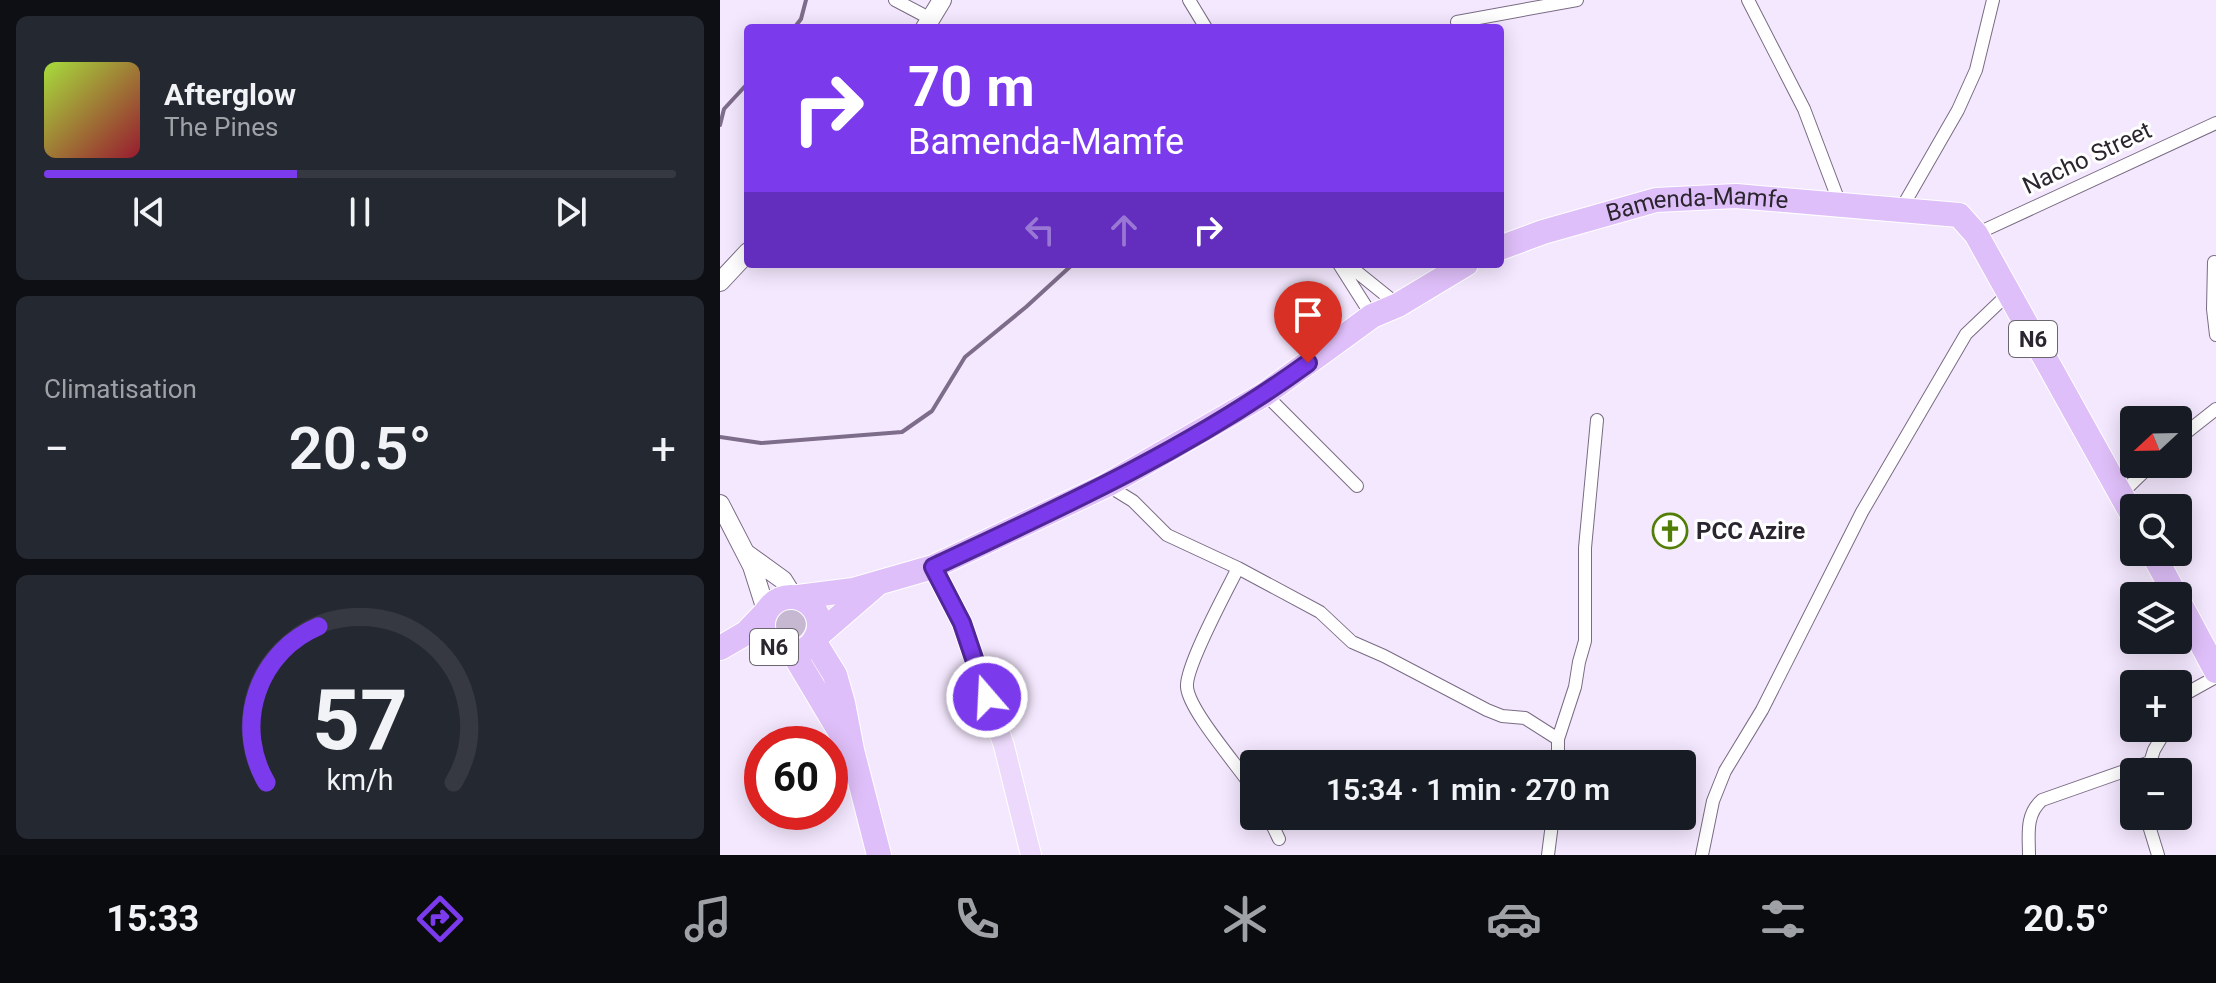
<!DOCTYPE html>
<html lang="fr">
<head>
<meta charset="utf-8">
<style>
  :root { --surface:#171b24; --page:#242831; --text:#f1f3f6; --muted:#9ea1a6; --line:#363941; --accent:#7c3aed }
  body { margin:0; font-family:Roboto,sans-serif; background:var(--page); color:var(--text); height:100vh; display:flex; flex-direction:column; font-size:30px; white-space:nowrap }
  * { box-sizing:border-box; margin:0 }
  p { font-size:26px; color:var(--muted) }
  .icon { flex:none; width:44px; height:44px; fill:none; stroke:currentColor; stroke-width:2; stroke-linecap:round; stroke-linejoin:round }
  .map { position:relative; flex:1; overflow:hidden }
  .side { display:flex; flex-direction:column; gap:16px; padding:16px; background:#0d0f14; width:720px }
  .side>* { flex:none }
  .hud { position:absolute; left:24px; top:24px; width:760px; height:244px; border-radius:8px; box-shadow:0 4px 20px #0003; background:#7c3aed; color:#fff; overflow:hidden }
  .needle { width:52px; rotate:248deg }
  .tools { position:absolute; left:1400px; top:406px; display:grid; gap:16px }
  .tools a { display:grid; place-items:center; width:72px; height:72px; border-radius:8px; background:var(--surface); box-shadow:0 4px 20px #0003; font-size:40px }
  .speed { position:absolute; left:24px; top:726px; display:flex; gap:16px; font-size:40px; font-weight:700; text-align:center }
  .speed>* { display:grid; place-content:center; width:104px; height:104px; border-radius:50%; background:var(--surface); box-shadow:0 4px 20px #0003; line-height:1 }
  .speed .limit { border:12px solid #d22; background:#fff; color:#111 }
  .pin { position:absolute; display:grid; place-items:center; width:68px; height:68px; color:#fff; margin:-82px -34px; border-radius:50% 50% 50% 0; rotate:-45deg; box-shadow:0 0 8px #0007 }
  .pin .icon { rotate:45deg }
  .me { position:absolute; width:88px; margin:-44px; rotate:341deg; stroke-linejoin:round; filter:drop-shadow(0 0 6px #0008) }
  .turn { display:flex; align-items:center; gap:28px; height:168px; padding:0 32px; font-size:36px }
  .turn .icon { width:104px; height:104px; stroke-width:2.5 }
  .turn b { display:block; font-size:56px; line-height:68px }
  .lanes { display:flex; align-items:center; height:76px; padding:0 32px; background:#0003; justify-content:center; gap:40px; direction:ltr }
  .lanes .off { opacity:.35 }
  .big { font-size:60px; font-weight:600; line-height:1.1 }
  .side .tile { flex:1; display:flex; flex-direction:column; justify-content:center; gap:12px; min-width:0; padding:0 28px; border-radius:12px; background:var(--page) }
  .side .dial { align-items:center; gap:0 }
  .dial svg { height:208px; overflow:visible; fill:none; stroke:var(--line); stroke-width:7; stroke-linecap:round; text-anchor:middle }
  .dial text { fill:var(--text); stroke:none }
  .song { display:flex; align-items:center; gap:24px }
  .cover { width:96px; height:96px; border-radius:12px; background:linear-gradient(135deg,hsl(80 70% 55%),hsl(350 70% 35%)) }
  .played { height:8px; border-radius:4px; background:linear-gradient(90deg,var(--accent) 40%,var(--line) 40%) }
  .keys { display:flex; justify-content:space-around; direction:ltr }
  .heat { display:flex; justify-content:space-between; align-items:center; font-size:44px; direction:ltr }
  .trip { position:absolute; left:520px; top:750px; width:456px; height:80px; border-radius:8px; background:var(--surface); box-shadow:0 4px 20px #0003; font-weight:600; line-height:80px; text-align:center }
  .tab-bar { display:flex; height:128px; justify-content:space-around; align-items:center; background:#090b0e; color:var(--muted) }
  .tab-bar .icon { width:56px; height:56px }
  .tab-bar .active { color:var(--accent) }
  .tab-bar b { font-size:36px; color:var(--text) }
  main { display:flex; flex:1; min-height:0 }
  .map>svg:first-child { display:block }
</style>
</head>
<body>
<main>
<section class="side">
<div class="tile">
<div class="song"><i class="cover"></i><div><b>Afterglow</b><p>The Pines</p></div></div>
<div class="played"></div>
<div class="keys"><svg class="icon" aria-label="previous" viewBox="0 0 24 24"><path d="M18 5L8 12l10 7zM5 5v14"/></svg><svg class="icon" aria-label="pause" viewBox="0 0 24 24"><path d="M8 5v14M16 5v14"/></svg><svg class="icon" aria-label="next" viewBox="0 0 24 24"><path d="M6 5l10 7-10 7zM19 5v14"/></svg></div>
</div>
<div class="tile"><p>Climatisation</p>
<div class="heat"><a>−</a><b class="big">20.5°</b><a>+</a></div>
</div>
<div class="tile dial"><svg viewBox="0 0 100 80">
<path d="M14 69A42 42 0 1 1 86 69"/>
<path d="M14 69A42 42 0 0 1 34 9" stroke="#7c3aed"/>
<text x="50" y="56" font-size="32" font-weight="700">57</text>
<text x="50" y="72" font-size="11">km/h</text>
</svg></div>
</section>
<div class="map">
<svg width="1496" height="855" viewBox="0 0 1496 855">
  <rect width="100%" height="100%" fill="#f4e8fe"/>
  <!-- green -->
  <path fill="#c6b8d1" d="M52 623a17 17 0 1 1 34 0a17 17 0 1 1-34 0Z"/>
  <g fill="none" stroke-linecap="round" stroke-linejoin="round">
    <!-- stream -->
    <path stroke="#7e6c8b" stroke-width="4" d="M74 28 81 19 86 0
      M0 125 4 109 28 83
      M0 437 41 443 182 432 212 411 245 357 306 307 353 264"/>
    <!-- street casing -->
    <g stroke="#796b83" stroke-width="14">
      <path id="street" d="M175 0 211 19
        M469 0 486 28
        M1028 0 1084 109 1120 204
        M737 22 857 0
        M1180 211 1238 110 1256 70 1273 0
        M1256 234 1496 123
        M1494 262 1493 309 1496 335
        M619 264 652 316
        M627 264 678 305
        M545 394 637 486
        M1458 439 1496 409
        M387 485 413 501 447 535 518 568 600 612 632 642 664 656 767 710 782 716 805 718 838 739
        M1401 494 1432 464
        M518 568C507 590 465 667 467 687 469 711 519 767 534 790
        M1458 709 1467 693 1496 677
        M838 764V739L855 687 859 662 865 641V548L877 420
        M1428 769 1434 750 1447 728
        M548 816 559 839
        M1426 816 1438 855
        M828 855 833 816
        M982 855 993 801 1005 771 1042 710 1142 512 1246 334 1288 294
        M1309 855C1309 835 1305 815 1322 800L1430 762"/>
    </g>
    <!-- secondary casing -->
    <g stroke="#796b83" stroke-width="20">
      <path id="secondary" d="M205 28 222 0
        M0 282 28 252
        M0 504 32 566 46 610
        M27 554 63 580 73 596"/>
    </g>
    <!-- primary casing -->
    <g stroke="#fff" stroke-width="22">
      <path id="primary" d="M213 567 242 623 284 746 311 855"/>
    </g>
    <!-- highway casing -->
    <g stroke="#fff" stroke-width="26">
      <g id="highway">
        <path id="s1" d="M780 248 823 232 936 200 1016 196 1239 215 1256 234 1414 518"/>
        <path d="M1432 552 1456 596"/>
        <circle cx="71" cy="625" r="28"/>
        <path d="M78 597 133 590 213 567 387 485 545 394 652 316 678 305 746 264"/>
        <path d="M1458 600 1496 671"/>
        <path d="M96 637 155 586"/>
        <path d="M94 641 115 675 123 703 132 750 159 855"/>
        <path d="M0 648 26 633 45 613"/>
        <path d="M73 653 125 740"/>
      </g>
    </g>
    <!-- street -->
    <use href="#street" stroke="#fff" stroke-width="12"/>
    <!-- secondary -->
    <use href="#secondary" stroke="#fff" stroke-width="18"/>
    <!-- primary -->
    <use href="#primary" stroke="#ecd9fb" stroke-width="20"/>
    <!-- highway -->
    <use href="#highway" stroke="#dfbff9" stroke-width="24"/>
  </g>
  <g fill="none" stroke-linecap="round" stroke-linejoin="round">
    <!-- route casing -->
    <g stroke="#51269a" stroke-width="20">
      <path id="route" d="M267 697 242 623 213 567C342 507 473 447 588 363"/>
    </g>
    <!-- route -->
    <use href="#route" stroke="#7c3aed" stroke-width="14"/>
  </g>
  <!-- icons -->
  <defs>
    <g id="church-ring" transform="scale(1.8)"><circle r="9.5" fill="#fff" stroke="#517e06" stroke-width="1.5"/><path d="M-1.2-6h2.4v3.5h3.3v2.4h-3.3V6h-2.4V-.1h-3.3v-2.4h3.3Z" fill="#517e06"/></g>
  </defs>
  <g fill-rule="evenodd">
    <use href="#church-ring" x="950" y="531"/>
  </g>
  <g text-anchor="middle" stroke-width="6" stroke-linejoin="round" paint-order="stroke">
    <!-- shield labels -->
    <g fill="#fff" stroke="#6b666d" stroke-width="2">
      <rect x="1289" y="321" width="48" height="36" rx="6"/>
      <rect x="30" y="629" width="48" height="36" rx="6"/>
    </g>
    <g font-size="22" font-weight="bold" fill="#2b252f">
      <text x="1313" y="347">N6</text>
      <text x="54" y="655">N6</text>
    </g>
    <!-- street labels -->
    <g font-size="24" fill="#2b252f" stroke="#fff">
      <text transform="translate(1367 158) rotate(-25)" y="8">Nacho Street</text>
      <text dy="8" stroke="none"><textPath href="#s1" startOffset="204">Bamenda-Mamfe</textPath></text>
    </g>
    <!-- poi labels -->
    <g font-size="24" font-weight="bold" fill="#2b252f" stroke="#fff" text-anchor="start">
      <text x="976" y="539">PCC Azire</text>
    </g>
  </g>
</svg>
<div class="tools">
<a><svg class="needle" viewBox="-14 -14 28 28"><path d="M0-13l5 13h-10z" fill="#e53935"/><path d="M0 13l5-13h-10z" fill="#9ea1a6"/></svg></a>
<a><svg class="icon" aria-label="search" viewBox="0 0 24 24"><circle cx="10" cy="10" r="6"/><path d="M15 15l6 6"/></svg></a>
<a><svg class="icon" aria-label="layers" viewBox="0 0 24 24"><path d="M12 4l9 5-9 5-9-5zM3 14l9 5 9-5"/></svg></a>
<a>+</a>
<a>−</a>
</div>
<div class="speed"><div class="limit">60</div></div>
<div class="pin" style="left:588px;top:363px;background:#d93025"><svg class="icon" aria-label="arrive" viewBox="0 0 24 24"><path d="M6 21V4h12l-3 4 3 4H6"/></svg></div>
<svg class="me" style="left:267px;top:697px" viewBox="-20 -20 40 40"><circle r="17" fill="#7c3aed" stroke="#fff" stroke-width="3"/><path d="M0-11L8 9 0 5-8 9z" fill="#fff"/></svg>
<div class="trip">15:34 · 1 min · 270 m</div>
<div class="hud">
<div class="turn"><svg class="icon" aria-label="right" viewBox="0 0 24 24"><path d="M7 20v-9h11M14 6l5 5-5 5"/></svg><div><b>70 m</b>Bamenda-Mamfe</div></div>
<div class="lanes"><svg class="icon off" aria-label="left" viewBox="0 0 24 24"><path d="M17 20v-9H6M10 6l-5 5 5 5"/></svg><svg class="icon off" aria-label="ahead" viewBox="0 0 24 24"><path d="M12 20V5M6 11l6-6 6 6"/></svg><svg class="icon" aria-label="right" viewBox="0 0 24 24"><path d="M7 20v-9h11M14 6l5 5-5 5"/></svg></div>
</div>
</div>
</main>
<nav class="tab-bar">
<b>15:33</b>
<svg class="icon active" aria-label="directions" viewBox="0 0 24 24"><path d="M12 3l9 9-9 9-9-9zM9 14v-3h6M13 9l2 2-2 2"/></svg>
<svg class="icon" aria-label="music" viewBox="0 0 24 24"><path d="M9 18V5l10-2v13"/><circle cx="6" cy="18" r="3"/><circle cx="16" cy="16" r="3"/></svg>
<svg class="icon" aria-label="phone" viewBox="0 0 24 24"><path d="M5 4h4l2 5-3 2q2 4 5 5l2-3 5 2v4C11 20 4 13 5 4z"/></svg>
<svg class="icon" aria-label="climate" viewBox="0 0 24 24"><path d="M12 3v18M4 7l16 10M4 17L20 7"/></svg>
<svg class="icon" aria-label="car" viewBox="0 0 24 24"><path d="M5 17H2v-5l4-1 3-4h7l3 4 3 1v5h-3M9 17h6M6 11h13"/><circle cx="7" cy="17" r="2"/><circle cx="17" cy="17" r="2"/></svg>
<svg class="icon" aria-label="filters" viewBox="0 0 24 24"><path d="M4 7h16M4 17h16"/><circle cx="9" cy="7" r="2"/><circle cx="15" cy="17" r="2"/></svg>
<b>20.5°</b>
</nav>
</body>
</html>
